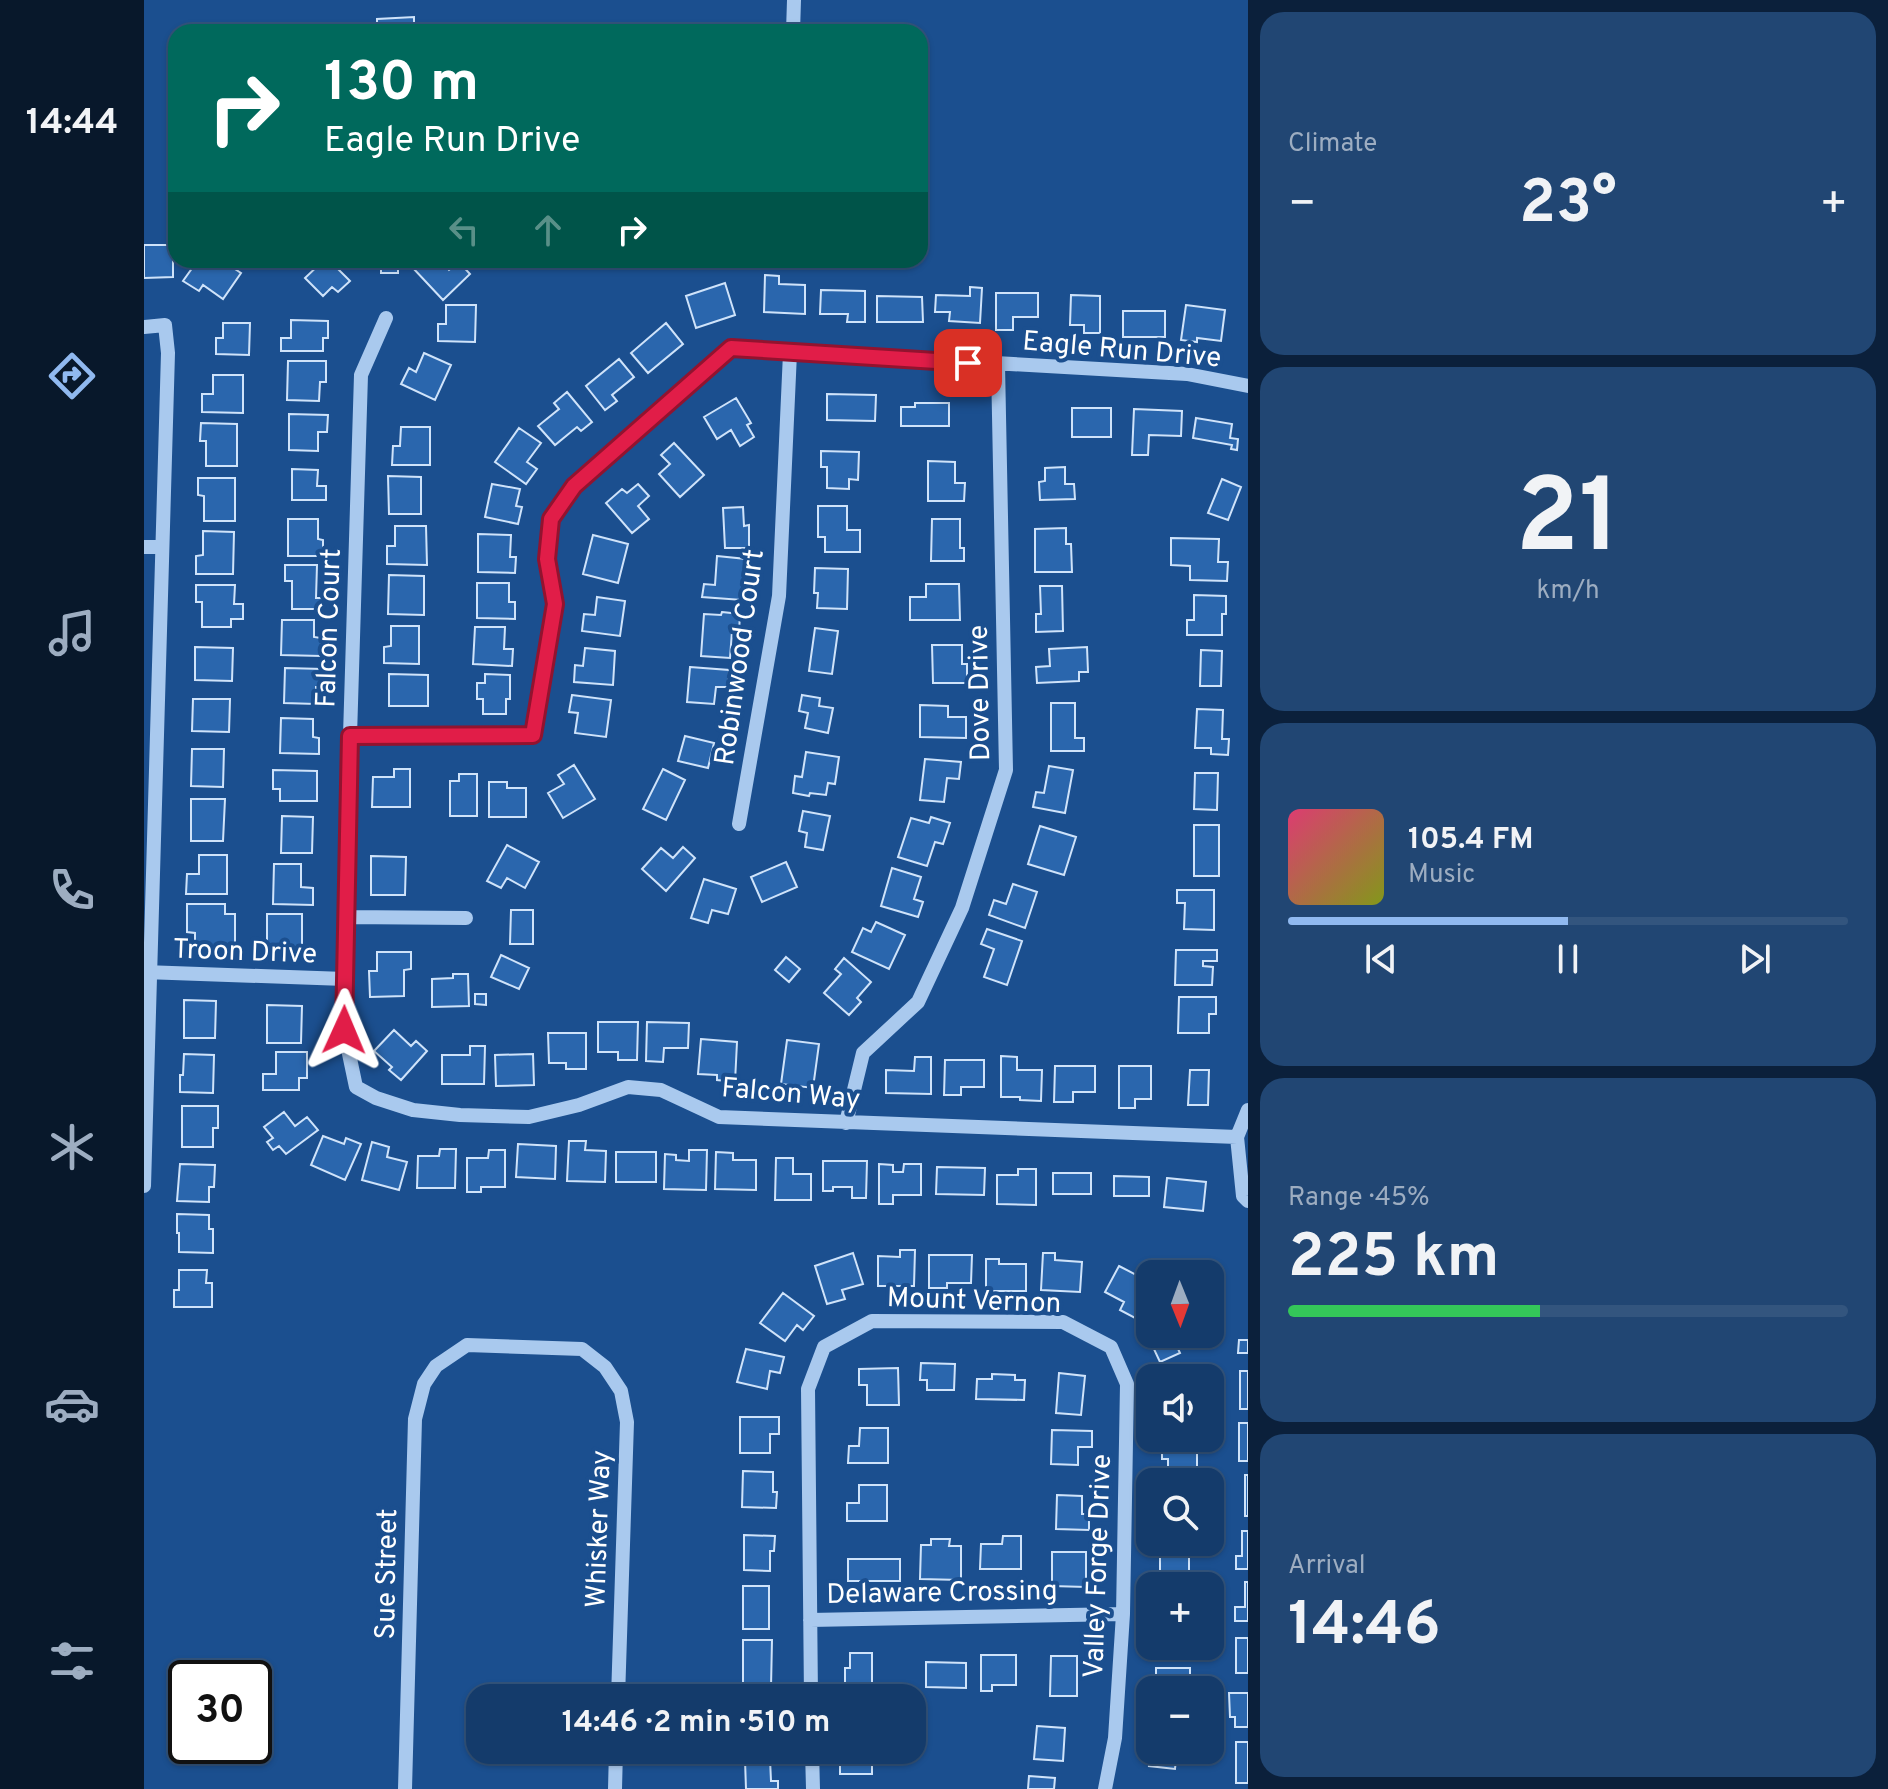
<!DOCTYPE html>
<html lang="en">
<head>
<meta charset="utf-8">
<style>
  :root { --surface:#143b6b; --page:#214673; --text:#f1f3f6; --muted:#9dadc1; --line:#33557e; --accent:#90b9f0 }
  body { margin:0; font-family:Overpass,sans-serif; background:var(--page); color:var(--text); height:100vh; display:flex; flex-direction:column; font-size:30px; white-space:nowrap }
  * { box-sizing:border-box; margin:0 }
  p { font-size:26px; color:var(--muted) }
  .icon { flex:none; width:44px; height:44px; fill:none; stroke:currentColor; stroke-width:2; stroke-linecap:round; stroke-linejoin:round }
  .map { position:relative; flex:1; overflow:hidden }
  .details { display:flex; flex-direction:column; gap:12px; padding:12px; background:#0b203b; width:640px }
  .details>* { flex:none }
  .hud { position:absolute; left:24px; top:24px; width:760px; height:244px; border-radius:24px; box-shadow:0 2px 6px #0004,0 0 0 2px var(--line); background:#00695c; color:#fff; overflow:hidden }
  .needle { width:52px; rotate:179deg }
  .buttons { position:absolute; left:992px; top:1260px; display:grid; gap:16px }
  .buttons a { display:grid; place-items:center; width:88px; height:88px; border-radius:16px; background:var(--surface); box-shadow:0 2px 6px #0004,0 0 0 2px var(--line); font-size:40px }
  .speed { position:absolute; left:24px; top:1660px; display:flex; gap:16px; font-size:40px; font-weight:700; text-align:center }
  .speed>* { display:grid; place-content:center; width:104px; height:104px; border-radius:50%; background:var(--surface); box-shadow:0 2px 6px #0004,0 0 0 2px var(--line); line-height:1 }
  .speed .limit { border:4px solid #111; border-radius:12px; background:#fff; color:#111 }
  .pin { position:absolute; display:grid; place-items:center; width:68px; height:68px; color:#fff; margin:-34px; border-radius:16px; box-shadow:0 4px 12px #0006 }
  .me { position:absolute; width:88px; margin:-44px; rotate:1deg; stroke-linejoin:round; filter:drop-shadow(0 0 6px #0008) }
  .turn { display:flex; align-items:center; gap:28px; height:168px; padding:0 24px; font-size:36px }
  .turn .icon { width:104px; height:104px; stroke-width:2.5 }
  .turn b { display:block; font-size:56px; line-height:68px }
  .lanes { display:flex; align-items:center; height:76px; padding:0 24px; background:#0003; justify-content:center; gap:40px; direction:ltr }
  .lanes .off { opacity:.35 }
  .big { font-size:60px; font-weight:700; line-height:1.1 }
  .details .widget { flex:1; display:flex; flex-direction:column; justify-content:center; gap:12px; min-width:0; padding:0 28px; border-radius:24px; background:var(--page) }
  .details .dial { align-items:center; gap:0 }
  .dial b { font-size:104px; line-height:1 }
  .song { display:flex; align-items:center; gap:24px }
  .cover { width:96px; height:96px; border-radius:12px; background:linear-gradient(135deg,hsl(340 70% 55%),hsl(70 70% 35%)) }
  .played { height:8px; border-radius:4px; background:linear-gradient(90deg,var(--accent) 50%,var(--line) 50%) }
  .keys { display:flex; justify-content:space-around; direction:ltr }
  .heat { display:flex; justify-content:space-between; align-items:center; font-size:44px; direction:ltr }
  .charge { height:12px; border-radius:6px; background:linear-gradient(90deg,#34c759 45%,var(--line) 0) }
  .trip { position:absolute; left:322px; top:1684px; width:460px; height:80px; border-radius:24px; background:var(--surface); box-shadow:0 2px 6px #0004,0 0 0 2px var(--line); font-weight:700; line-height:80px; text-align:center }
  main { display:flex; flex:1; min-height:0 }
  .tab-bar { display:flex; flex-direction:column; width:144px; justify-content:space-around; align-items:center; background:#08182b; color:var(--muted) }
  .tab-bar .icon { width:56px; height:56px }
  .tab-bar .active { color:var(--accent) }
  .tab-bar b { font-size:36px; color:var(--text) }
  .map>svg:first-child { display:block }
</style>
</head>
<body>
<main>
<nav class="tab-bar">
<b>14:44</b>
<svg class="icon active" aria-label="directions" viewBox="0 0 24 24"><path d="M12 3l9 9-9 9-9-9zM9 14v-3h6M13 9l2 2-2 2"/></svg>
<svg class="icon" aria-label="music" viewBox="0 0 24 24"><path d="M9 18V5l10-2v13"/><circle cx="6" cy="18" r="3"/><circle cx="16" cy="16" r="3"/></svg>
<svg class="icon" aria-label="phone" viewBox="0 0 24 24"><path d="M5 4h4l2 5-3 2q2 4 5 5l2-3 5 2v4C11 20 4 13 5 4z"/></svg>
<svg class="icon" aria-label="climate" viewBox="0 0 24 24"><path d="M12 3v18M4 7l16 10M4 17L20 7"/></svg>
<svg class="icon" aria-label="car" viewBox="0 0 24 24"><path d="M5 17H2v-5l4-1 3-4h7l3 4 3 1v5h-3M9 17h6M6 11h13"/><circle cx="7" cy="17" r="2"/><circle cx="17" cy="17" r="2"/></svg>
<svg class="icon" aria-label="filters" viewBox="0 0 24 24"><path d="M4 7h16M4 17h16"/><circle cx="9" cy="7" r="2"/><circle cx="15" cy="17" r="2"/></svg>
</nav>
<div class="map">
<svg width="1104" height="1789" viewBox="0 0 1104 1789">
  <rect width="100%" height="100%" fill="#1b4f8f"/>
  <!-- building -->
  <path fill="#2a66ad" stroke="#cfe3fa" stroke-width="2" d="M270 17V32H233V19Z
    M0 245H29V277L0 278Z
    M54 260H77L97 273 79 299 59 285 55 291 39 281Z
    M180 260H185L206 281 194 292 188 287 179 296 161 278Z
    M215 260H254V273H237V266H215Z
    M275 260H296L305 270 315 262 326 274 299 300 268 267Z
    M621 275 635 276V284L661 285V314L620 312Z
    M581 283 591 315 552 328 542 296Z
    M826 287 838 288 836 323 805 321 806 312H791L792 295 826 296Z
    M677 290 721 291V322H703L704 314H676Z
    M852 293H894V317H869V330H852Z
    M927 295 956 296V333H940V325H926Z
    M733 296 778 297 779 322H733Z
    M302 305H332L331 342 294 341V324H302Z
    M1042 305 1081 310 1077 341 1053 338V342L1037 340Z
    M979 311H1021V337H979Z
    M147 320 184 321V338H179V351H137V338H147Z
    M79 323H106L105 355 72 354V338H79Z
    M522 323 539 344 504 373 487 353Z
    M280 353 307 365 291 400 257 384 265 368 272 372Z
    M475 359 490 377 468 395 473 401 461 410 442 386Z
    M144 361H182V382H176L175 401 143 400Z
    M69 375H99V413L58 412V394H69Z
    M423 392 448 422 437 431 433 427 411 445 394 426 415 409 410 403Z
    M683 394 732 395 731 421 683 420Z
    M592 398 607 423 603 425 610 437 596 446 587 430 573 439 560 417Z
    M771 403H805V426H757V407H771Z
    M928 408H967V437H928Z
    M990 409 1038 411 1037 436 1005 435 1004 455H988Z
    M145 414 184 415 183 432H174V451L145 450Z
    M1052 418 1088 424 1086 438 1094 439 1093 450 1087 449 1088 445 1049 438Z
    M57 423 93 424V466H62V441H56Z
    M257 427H286V465H248L249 446H256Z
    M375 428 397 443 383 462 393 469 382 484 351 462Z
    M530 443 560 475 536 497 515 474 526 464 517 455Z
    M677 451 715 452 714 480 705 479V489L683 488V467H677Z
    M784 461 811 462V483H821L820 501H784Z
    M921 467V484H930L931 499 896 500 895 482 901 481V468Z
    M148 469 174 470 173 486H182V500H148Z
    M244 476 277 477V514H245Z
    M54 478H91V521H60V496L54 495Z
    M1078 479 1097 487 1084 520 1064 513Z
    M348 484 376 489 372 506 378 507 374 524 341 517Z
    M494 484 505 496 494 506 505 519 488 533 462 503 478 489 483 493Z
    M674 506H703V530H716V552H681V537H674Z
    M599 507 600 526 605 525V548H581L579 508Z
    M144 519H174V539L179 540V556H144Z
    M788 519H816V548H820V561H787Z
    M251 526H282L283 565 243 564V546H251Z
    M922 528V544H927L928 572H891V529Z
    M59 531 90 532 89 574H52V556L59 555Z
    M334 534 367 535 366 557H372L371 573 334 572Z
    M449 535 484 544 474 583 439 574Z
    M1027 538 1075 539 1074 562H1084L1083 581 1046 580V566L1027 565Z
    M573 556 602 559 598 600 558 597 560 584 571 585Z
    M141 565H173L172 598H178V609H148V581H141Z
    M671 568 704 569 703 609 673 608 674 593H670Z
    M245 575 280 576V615L244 614Z
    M333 583H365V602H371V619L333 618Z
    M782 584H815L816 620H766V597H782Z
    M52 585H91L90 604H99V619H87V627H58V602H52Z
    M896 586H918L919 631 892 632V614H897Z
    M1050 595 1082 596V614H1078V635H1043V620H1050Z
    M453 597 481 601 476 636 438 631 440 614 451 615Z
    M578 612 596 614 595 632 588 631 586 658 557 656 560 614 577 615Z
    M138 620H170V637L177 638V656L137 655Z
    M247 626H275V664L240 663V647L247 646Z
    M331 627H361L360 649H369L368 666 329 664Z
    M671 628 694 631 688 674 665 671Z
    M788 645H818V664H823V683H789Z
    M51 647 89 648 88 681 51 680Z
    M943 647 944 672H935V681L893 683 892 667 906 666 905 649Z
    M441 648 471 651 469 685 430 682 431 665 439 666Z
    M1057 650 1078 651 1077 686H1056Z
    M546 667 585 670 584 687H572L570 704 543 702Z
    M141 668 179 669V687H172V704L140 703Z
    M245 674 284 675V706H245Z
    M341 674 366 675V699H362V714H339V699H333V683H341Z
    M428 695 467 700 462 737 431 733 434 713 425 712Z
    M658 695 676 698 675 706 689 708 684 733 661 728 664 713 655 711Z
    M49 699H86L85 732 48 731Z
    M907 703H931V738H940V751H907Z
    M776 705 804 706V717H822V738L776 737Z
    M1053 709 1079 710 1078 739H1085L1084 755 1067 754V748H1051Z
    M137 718 169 719V737L175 738V754L136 753Z
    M541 736 570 743 564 768 534 761Z
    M48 749H80L79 787 47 786Z
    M662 752 695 757 691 784 684 783 682 795 666 793 665 796 649 793 651 776 658 777Z
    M781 759 817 762 815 779 803 778 800 802 776 800Z
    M430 765 451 799 419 818 404 793 420 784 414 775Z
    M905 766 929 770 921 813 889 807 892 792 900 793Z
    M250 769H266V807H228L229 777H250Z
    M519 769 541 780 522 820 499 809Z
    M129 770 173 771V801H136V789H129Z
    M1051 773H1074L1073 810 1050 809Z
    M315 774H333V816H306V781H315Z
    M345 782H363V788H382V817H345Z
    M47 799H81L79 841H47Z
    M659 811 686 816 679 850 661 847 663 833 655 831Z
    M138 816 169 817 168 853H137Z
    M787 817 806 823 799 844 791 842 783 866 754 857 767 818 785 823Z
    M1050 825H1075V876H1050Z
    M896 826 932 837 920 875 884 864Z
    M363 845 395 862 381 888 363 878 357 888 343 881Z
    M539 847 551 858 522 891 498 869 517 848 529 858Z
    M55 855H83V894H42L43 874H55Z
    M227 856 262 857 261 895H227Z
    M642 862 653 887 618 902 607 877Z
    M130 864H157V887L169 888V905L129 904Z
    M748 868 777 877 770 899 779 902 774 917 737 906Z
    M560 879 592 889 584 914 568 910 564 923 547 918Z
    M869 884 893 892 881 928 845 915 850 900 862 904Z
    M1033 890H1070V930L1040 929 1041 903H1033Z
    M43 904H81V914H91V945H51V933L43 932Z
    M367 910H389V944H366Z
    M123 914H158V951H123Z
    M732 922 761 935 745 969 708 952 719 928 727 932Z
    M843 929 878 941 863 985 840 977 850 949 837 944Z
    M1032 950H1073V961H1059V966L1069 967 1068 985H1031Z
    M233 952H267V969L260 970V996L226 997 225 971H233Z
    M357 955 385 968 375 989 347 977Z
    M642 957 656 969 645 982 631 970Z
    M700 958 727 982 713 998 717 1002 705 1015 680 993 697 974 691 969Z
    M309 974H324L325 1006 288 1007V979L309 978Z
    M331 994H342V1005L331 1004Z
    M1035 997H1072V1014H1065V1033H1034Z
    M40 1000 72 1001 71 1038H40Z
    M123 1005 158 1006 157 1043H123Z
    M454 1022H494L493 1060H474V1052H454Z
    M503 1022 545 1023 544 1048H520L519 1062 502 1061Z
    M250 1030 267 1046 272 1041 283 1051 257 1080 245 1070 248 1067 230 1051Z
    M404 1033H442V1069H422V1063H405Z
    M557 1039 593 1042 591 1082 573 1080V1075L554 1074Z
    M643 1040 675 1044 669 1088 637 1084Z
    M326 1046H341L340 1084H298V1055H326Z
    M132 1052H163V1078H155V1090H119V1074H132Z
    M40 1054 70 1055 69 1093 36 1092V1075H39Z
    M389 1054 390 1085 352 1086 351 1055Z
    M857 1056 873 1057V1070H898L897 1101 876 1100V1097H857Z
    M771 1057H787V1094L742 1093V1070L770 1071Z
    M801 1060H840V1087H817V1095H800Z
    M911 1066H951V1092H929V1102H910Z
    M975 1066H1007V1099H991V1108H975Z
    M1046 1070H1065L1064 1105H1044Z
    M38 1106H74V1128H69V1147H38Z
    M140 1112 151 1126 163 1117 174 1130 142 1154 135 1146 129 1150 123 1142 129 1138 120 1127Z
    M179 1136 200 1144 202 1138 217 1144 201 1180 167 1165Z
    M425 1141H442L441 1150 462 1151 461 1182 423 1181Z
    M228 1142 245 1147 243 1157 263 1162 255 1190 218 1180Z
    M374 1144 412 1146 411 1179 372 1177Z
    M296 1149H312L311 1188H273L274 1156H295Z
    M345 1150H361V1187H337V1192H323V1158H344Z
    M545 1150H563L562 1190 520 1189 521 1154 532 1155V1160L545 1161Z
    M472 1152H512V1182H472Z
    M572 1152 589 1153V1160H612V1190L571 1189Z
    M632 1158H649V1174H667V1200H631Z
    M679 1161H723L722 1198H708V1187H689V1191H679Z
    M36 1164 71 1165 70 1187H65V1202L33 1201Z
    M735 1164 749 1165V1172H759L760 1164H777V1195H749V1204H735Z
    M793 1167 841 1168 840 1195 792 1194Z
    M874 1169H892V1205L853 1204V1175H874Z
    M909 1173H947V1194H909Z
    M970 1176 1005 1177V1196H970Z
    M1023 1178 1062 1182 1059 1211 1020 1207Z
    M33 1214 65 1215V1229H69V1253L35 1252V1233H33Z
    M756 1250H771L770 1286H734V1256L756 1257Z
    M709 1253 719 1284 698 1290 701 1299 683 1304 671 1266Z
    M899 1253H911V1260L938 1262 936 1292 897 1290Z
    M785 1255H828L827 1283H803V1288H785Z
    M842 1259H855V1264H882V1291H842Z
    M975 1266 1006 1282V1291L991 1318 976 1310 980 1302 961 1292Z
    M35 1270H63L62 1283H68V1307H30V1290H35Z
    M639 1293 670 1316 659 1330 653 1325 641 1341 616 1323Z
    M1006 1327V1334H1027L1036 1353 1016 1362 1001 1330Z
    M1095 1340H1104V1353H1094Z
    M602 1349 640 1357 636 1373 626 1371 623 1389 593 1382Z
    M777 1363 811 1364 810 1390H783V1380H776Z
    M754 1368 755 1405H723V1385H715V1369Z
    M1096 1371H1104V1409H1096Z
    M915 1373 941 1376 937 1415 912 1413Z
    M848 1374 871 1375V1380H881L880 1400 832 1399 833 1379H848Z
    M596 1417H635V1434H626V1453H596Z
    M1095 1423H1104V1461H1095Z
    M716 1428H744V1463H704L705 1446H715Z
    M908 1430 948 1431V1447H934V1465L907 1464Z
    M1018 1442H1053V1481H1024V1459H1018Z
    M599 1471 629 1472V1492H633L632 1508 598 1507Z
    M1101 1475H1104V1516H1101Z
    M715 1485H743V1521H703V1503H715Z
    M913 1495 938 1496V1514H945V1530L912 1529Z
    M1098 1531H1104V1569H1092V1556H1098Z
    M600 1535 631 1536 630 1551H626V1571L600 1570Z
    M859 1536H877V1569H836L837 1544H858Z
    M787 1539H806L805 1546H817V1580L776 1579 777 1545H787Z
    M908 1552H942V1587L908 1586Z
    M1016 1553H1045V1577H1052V1586H1016Z
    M704 1559H756V1581H704Z
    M1101 1582H1104V1621H1091V1607H1101Z
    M599 1586H625V1629H599Z
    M1092 1638H1104V1673H1092Z
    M599 1640H628L627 1687H599Z
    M706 1653H728V1689H732V1698H701V1668H706Z
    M837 1655H872V1685H848V1691H837Z
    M907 1656H933V1696H906Z
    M782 1662 822 1663V1688L782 1687Z
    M1012 1668H1046V1690H1020V1684H1012Z
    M1085 1693H1104V1727H1091V1717H1086Z
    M893 1726 921 1728 919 1761 890 1759Z
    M1092 1742H1104V1783H1092Z
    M696 1750H728V1774H696Z
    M1007 1750H1033L1031 1769 1005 1766Z
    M626 1759 627 1781H634V1789H602L601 1760Z
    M885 1776 911 1778 910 1789H884Z"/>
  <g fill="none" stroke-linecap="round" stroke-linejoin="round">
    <!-- minor -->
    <path stroke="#a9c9ee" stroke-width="14" d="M649 32 650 0
      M242 318 217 375 206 736 200 1030 212 1087 232 1098 269 1110 316 1115 385 1117 435 1105 484 1087 517 1090 575 1117 1093 1137
      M0 327 21 325 24 353 0 1186
      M0 547H18
      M206 736 389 735 411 604 403 559 407 519 430 486 587 348 1043 374 1104 386
      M595 824 635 596 646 353
      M202 917 322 918
      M0 972 201 979
      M1104 1110 1093 1137 1099 1196 1104 1201
      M702 1123 719 1053 774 1002 818 908 862 770 854 365
      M666 1620 979 1614
      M667 1698 664 1389 680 1347 728 1321 919 1322 967 1347 983 1384 979 1614 971 1738 961 1789
      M668 1750 669 1789
      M261 1789 271 1419 280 1384 292 1366 323 1345 438 1349 461 1367 477 1391 483 1422 474 1698
      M471 1789 472 1750"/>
  </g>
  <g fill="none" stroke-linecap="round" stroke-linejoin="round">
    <!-- route casing -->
    <g stroke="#92132f" stroke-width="20">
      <path id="route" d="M200 1030 206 736 389 735 411 604 403 559 407 519 430 486 587 348 824 363"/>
    </g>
    <!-- route -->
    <use href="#route" stroke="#e11d48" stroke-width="14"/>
  </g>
  <g text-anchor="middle" stroke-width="8" stroke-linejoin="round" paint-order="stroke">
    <!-- street labels -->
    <g font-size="28" fill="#fff" stroke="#1b4f8f">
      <text transform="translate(978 348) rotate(5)" y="10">Eagle Run Drive</text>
      <text transform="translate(183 628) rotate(-88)" y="10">Falcon Court</text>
      <text transform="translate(594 657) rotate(-82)" y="10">Robinwood Court</text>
      <text transform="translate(834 693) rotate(-91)" y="10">Dove Drive</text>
      <text transform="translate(101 950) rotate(2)" y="10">Troon Drive</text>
      <text transform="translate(647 1092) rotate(5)" y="10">Falcon Way</text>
      <text transform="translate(830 1299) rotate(2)" y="10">Mount Vernon</text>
      <text transform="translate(453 1529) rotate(-88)" y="10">Whisker Way</text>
      <text transform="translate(952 1566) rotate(-88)" y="10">Valley Forge Drive</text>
      <text transform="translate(241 1574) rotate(-89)" y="10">Sue Street</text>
      <text transform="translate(798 1591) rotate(-1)" y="10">Delaware Crossing</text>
    </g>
  </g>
</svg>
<div class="buttons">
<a><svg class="needle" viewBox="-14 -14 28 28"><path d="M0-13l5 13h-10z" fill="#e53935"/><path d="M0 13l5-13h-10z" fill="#9dadc1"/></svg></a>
<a><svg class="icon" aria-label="sound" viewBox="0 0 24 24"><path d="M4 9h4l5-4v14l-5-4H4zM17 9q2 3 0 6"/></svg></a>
<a><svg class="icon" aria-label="search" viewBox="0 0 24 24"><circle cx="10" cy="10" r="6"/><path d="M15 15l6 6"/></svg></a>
<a>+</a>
<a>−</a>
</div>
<div class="speed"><div class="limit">30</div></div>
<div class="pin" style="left:824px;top:363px;background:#d93025"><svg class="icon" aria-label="arrive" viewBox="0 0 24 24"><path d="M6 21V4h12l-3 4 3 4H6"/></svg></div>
<svg class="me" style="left:200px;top:1030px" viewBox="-20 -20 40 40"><path d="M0-17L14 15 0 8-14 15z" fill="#e11d48" stroke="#fff" stroke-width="4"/></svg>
<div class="trip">14:46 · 2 min · 510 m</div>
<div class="hud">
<div class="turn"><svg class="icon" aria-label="right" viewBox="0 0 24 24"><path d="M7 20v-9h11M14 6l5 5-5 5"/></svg><div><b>130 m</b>Eagle Run Drive</div></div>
<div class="lanes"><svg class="icon off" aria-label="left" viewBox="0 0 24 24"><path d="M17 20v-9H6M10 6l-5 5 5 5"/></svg><svg class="icon off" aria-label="ahead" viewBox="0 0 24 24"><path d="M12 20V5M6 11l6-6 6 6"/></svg><svg class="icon" aria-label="right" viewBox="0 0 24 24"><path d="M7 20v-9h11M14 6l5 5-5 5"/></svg></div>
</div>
</div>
<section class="details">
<div class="widget"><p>Climate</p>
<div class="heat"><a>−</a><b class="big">23°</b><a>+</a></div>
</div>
<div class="widget dial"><b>21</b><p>km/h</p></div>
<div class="widget">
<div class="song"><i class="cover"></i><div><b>105.4 FM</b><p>Music</p></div></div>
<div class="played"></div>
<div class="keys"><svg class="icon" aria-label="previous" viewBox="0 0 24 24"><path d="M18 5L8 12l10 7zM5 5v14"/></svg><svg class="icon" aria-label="pause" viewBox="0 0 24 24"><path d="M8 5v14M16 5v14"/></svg><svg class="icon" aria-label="next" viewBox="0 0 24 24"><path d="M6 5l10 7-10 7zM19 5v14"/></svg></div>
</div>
<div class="widget"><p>Range · 45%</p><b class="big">225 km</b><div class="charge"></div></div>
<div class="widget"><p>Arrival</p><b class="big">14:46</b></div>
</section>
</main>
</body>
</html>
